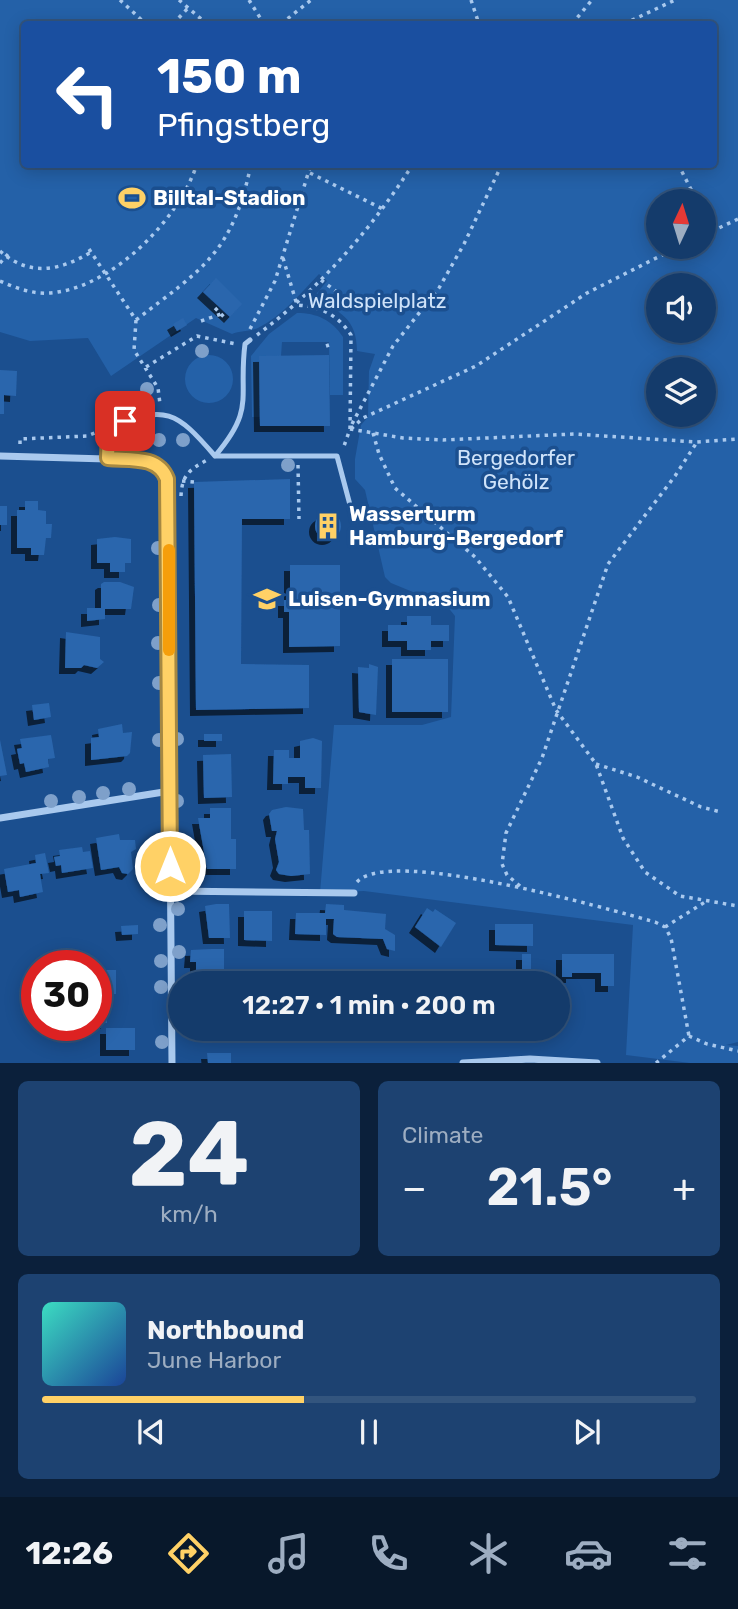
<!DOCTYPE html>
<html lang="en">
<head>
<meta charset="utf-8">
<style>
  :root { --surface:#143b6b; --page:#1d4271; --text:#f1f3f6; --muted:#9dadc1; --line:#33557e; --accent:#ffd166 }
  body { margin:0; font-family:Rubik,sans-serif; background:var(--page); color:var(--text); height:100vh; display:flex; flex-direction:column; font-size:26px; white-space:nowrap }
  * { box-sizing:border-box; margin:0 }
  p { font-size:23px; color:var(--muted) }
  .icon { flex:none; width:38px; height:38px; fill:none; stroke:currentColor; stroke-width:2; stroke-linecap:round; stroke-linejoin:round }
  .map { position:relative; height:1063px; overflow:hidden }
  .side { display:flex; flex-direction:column; gap:18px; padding:18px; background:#0b203b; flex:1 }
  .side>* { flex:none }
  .top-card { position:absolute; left:21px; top:21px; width:696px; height:147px; border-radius:7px; box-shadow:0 4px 18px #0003,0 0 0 2px var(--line); background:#1a4fa0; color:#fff; overflow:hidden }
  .needle { width:46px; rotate:4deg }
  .fabs { position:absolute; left:646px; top:189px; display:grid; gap:14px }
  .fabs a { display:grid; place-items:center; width:70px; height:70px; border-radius:50%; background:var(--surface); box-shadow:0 4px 18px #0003,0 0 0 2px var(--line); font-size:35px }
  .speed { position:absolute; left:21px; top:950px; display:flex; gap:14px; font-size:35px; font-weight:700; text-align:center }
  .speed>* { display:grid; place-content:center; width:91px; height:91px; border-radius:50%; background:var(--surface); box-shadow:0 4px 18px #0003,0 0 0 2px var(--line); line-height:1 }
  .speed .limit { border:10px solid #d22; background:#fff; color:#111 }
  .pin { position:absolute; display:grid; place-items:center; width:60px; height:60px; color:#fff; margin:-30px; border-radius:14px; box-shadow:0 4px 10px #0006 }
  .me { position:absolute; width:77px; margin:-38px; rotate:0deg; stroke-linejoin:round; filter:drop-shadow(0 0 5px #0008) }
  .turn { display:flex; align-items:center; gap:24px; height:147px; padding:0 21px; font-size:32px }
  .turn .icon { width:91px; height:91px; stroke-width:2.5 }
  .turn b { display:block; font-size:49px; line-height:60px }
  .big { font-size:52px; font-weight:600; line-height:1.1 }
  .side .tile { flex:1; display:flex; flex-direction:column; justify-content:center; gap:10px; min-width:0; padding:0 24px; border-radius:10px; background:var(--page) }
  .side .dial { align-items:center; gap:0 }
  .dial b { font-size:91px; line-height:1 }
  .song { display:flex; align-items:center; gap:21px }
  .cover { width:84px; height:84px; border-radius:10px; background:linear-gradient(135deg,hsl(170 70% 55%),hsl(220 70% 35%)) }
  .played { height:7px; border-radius:4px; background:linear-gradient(90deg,var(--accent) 40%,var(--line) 40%) }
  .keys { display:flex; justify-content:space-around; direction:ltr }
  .heat { display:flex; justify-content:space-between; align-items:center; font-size:38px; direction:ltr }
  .side .tiles { flex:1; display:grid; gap:18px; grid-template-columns:1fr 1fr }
  .tile:last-child { grid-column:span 2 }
  .trip { position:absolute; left:168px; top:971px; width:402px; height:70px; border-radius:35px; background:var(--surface); box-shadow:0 4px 18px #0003,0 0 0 2px var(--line); font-weight:600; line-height:70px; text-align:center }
  .tabs { display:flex; height:112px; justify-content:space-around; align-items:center; background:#08182b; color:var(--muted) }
  .tabs .icon { width:49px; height:49px }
  .tabs .current { color:var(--accent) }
  .tabs b { font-size:32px; color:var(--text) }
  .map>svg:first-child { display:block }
</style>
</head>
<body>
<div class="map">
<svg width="738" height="1063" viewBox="0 0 738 1063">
  <defs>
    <filter id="shadow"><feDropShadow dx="-6" dy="6" stdDeviation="0" flood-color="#0009"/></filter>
  </defs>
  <rect width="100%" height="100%" fill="#1b4f8f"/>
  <!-- green -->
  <path fill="#2461a8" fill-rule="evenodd" d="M0 0H738V1042L726 1045 738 1046V1063H690L626 1055 633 925 364 891 320 893 334 725H422L451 717 455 616 447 606 391 583 385 577 365 490 355 479V459L361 425 368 417 369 371 375 354 357 351C357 319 340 310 312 299L327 281 319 274C301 293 282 316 258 328 251 331 239 331 232 334L196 318 111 376 88 338 30 341 0 332ZM24 24H714V164H24ZM658 201H704V247H658ZM658 285H704V331H658ZM658 369H704V415H658Z
    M297 313C317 313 332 320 343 337V395H330L329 342H282L281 356 259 357 260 417H252L251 356 269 334Z
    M185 379a24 24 0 1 1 48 0a24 24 0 1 1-48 0Z"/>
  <!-- building -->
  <path fill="#2a66ad" filter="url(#shadow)" d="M216 278 242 304 230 317 203 292Z
    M183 318 187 325 177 331 173 324Z
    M329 355 330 426H260L259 356Z
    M0 370 17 371 16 396 4 395V414H0Z
    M290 479V519H242L241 664 309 665V708L196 710 194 482Z
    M25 501H38V510L46 511V524H52L51 538H46L44 555H31V548H17V510H25Z
    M0 506H7V525H0Z
    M315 526a13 13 0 1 1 26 0a13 13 0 1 1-26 0Z
    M115 537 131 539V563H125V572H110V563H97V539Z
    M290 565H340V646L289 647V612H284V600H290Z
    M104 582H120L134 587 131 609H105V619L87 621V608H101V584Z
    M407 616H431V625H449V641H431V650H407V641H388V625H407Z
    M66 632 100 637V659L104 662 97 668 84 665 81 668H65Z
    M392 659H448V712H392Z
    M369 664 378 667 376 715 359 712 358 667 369 668Z
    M49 703 51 717 34 720 32 705Z
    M122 724 123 733 132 732 130 753 127 756 91 760V738L99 737 98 729Z
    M204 734H222V741H204Z
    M51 735 55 758 48 759 49 767 26 772 24 763 20 764 17 749 22 748 20 739Z
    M313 738 322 741 321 788H305V777H288V784H273L274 750H289V758H300V741Z
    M0 740 7 775 0 776Z
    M231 754 232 797 204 798 203 755Z
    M286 807 303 809 304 830H309L310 874 291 876 279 874 276 870 279 862 275 839 277 831H272L269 814 272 810Z
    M210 808H231V839H236V869H207L198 818H210Z
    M119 834 120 840H135L136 849 131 852 133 869 128 874 122 873 119 867 101 870 96 838Z
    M82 847 83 852 90 851 93 868 62 873 61 865 56 866 54 857 60 856 59 850Z
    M45 853 49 873 40 874 43 892 20 897 19 890 8 892 4 869 36 863 35 855Z
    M216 904H229L230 938H209L205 906Z
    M326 904 344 905V910L386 914 385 929 395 935V951L387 949 383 939 337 937 333 934 334 919H326V935L295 934 296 913H325Z
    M427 908 433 912 435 909 456 923 441 947 415 927Z
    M244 911H272V941L244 940Z
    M495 924H533V946L495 945Z
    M138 925V934L122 935 121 926Z
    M212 949H224V973H196V962H190L191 950Z
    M522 954H531V974L522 973Z
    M562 954H614V986H601V973H572V977H562Z
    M96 970H116V994H107V1023H96Z
    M510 972H516V984H487V976H510Z
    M106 1028H135V1050H106Z
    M430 1029H454V1036H430Z
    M207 1053H231V1063H208Z"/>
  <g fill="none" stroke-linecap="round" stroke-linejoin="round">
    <!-- path -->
    <path stroke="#a9c9ee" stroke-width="3.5" stroke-dasharray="3.5 5" stroke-linecap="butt" d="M120 0 146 24
      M179 0 207 24
      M249 0 264 24
      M471 0 479 24
      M173 24 188 8
      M281 24 311 0
      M572 24 592 0
      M624 24 675 0
      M235 164 250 168
      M678 164 697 201
      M310 173 383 209
      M704 213 713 231
      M704 235 738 219
      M89 249 136 320 134 350 158 388 160 404
      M0 251C29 277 60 271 91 252
      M283 258 297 305C321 307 337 314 351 335L350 429 344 446
      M0 263 9 253
      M321 280 337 292 331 313
      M0 281C18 289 37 296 58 292 116 283 179 219 197 164
      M215 308 226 319
      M136 320C202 269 233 253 251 164
      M201 321 221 314
      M250 329 275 281 311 164
      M257 335C319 289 371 230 413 164
      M326 346 329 345
      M146 367 197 336 236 344
      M352 424 393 346 439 288 464 244 502 164
      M350 429 403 438 443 440 574 434 697 442 738 439
      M351 429 363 418 476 366 587 293 678 247
      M373 433 379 454 395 488 475 557 508 597 556 710 596 764 623 838 645 872 680 896 738 906
      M20 444V439L87 436 100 431
      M298 465 299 519
      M182 481 194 482
      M181 496C182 475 189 470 207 460
      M596 764 637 777 701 807 721 812
      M357 882C389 846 608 909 655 922L665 927 671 938 689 1036
      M520 886 507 875 502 864 506 833 542 758 608 564 675 476 697 442
      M665 927 705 902
      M656 1063 689 1036 707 1044 738 1051"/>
    <!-- lane -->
    <path stroke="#a9c9ee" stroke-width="5" d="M215 456C256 408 238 398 245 344L250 340
      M108 458 109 428C166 404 176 411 215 456H337L354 520"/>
    <!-- street -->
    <path stroke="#a9c9ee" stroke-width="7" d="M0 456 142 460 160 467 167 479 172 1063
      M0 818 170 791
      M171 891 354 893
      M463 1063 530 1059 597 1063"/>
  </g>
  <!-- trees -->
  <g fill="#7ea0ca">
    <circle cx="202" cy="351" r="7"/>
    <circle cx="147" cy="389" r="7"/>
    <circle cx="159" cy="440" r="7"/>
    <circle cx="183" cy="440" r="7"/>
    <circle cx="128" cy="441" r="7"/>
    <circle cx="288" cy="465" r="7"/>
    <circle cx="158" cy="548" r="7"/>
    <circle cx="159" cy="605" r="7"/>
    <circle cx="158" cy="643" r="7"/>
    <circle cx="159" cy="683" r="7"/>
    <circle cx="177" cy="739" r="7"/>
    <circle cx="159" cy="740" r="7"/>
    <circle cx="129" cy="789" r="7"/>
    <circle cx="103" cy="793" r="7"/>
    <circle cx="79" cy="797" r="7"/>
    <circle cx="51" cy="801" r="7"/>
    <circle cx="177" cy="801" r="7"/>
    <circle cx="177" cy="846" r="7"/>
    <circle cx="160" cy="852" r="7"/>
    <circle cx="160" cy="890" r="7"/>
    <circle cx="178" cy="909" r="7"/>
    <circle cx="160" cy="925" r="7"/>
    <circle cx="179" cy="952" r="7"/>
    <circle cx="161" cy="961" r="7"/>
    <circle cx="161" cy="987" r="7"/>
    <circle cx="162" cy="1042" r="7"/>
  </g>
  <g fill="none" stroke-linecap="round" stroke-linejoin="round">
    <!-- route casing -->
    <g stroke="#a68842" stroke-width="18">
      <path id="route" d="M125 421 109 428 108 458C129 460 158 455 167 479L170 866"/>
    </g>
    <!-- route -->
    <use href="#route" stroke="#ffd166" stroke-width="12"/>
    <!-- slow -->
    <path stroke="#f59e0b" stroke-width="12" d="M169 550V650"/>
  </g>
  <!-- icons -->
  <defs>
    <g id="stadium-bare" transform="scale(2.1)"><path d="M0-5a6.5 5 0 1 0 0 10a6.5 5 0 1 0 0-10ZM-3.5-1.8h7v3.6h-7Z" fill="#ffd166" stroke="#1b4f8f" stroke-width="2.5" paint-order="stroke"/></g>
    <g id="building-bare" transform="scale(2.1)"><path d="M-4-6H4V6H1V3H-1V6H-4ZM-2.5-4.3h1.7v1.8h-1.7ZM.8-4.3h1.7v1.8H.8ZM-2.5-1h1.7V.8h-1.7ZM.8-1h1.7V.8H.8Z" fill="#ffd166" stroke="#1b4f8f" stroke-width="2.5" paint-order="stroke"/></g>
    <g id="school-bare" transform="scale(2.1)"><path d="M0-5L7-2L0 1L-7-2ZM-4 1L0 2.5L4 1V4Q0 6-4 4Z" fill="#ffd166" stroke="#1b4f8f" stroke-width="2.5" paint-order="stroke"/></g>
  </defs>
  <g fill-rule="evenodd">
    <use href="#stadium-bare" x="132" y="198"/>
    <use href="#building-bare" x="328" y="526"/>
    <use href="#school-bare" x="267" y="599"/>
  </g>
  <g text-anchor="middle" stroke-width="7" stroke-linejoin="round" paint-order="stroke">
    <!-- poi labels -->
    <g font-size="21" font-weight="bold" fill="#fff" stroke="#1b4f8f" text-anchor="start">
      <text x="153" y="205">Billtal-Stadion</text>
      <text x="349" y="521">Wasserturm<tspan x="349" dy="24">Hamburg-Bergedorf</tspan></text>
      <text x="288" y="606">Luisen-Gymnasium</text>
    </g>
    <!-- park labels -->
    <g font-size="21" fill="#cfe3fa" stroke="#1b4f8f">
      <text x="377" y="308">Waldspielplatz</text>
      <text x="516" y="465">Bergedorfer<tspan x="516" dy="24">Gehölz</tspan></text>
    </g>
  </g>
</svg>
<div class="fabs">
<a><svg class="needle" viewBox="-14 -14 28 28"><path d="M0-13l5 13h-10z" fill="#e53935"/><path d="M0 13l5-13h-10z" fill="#9dadc1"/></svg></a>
<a><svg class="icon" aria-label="sound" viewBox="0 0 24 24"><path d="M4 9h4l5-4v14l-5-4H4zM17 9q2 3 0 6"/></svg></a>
<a><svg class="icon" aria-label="layers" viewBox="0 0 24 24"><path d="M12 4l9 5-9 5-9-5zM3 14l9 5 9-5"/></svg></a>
</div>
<div class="speed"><div class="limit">30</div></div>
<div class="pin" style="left:125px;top:421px;background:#d93025"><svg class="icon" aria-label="arrive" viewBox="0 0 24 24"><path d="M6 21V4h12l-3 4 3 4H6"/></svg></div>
<svg class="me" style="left:170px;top:866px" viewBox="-20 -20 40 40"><circle r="17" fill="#ffd166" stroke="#fff" stroke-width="3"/><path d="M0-11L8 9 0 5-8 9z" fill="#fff"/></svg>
<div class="trip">12:27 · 1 min · 200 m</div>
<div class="top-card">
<div class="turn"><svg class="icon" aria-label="left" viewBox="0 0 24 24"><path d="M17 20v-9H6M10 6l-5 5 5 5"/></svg><div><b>150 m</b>Pfingstberg</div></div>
</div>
</div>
<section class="side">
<div class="tiles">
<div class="tile dial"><b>24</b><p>km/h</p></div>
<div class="tile"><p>Climate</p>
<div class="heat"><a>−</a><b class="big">21.5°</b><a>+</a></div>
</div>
<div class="tile">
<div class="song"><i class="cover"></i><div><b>Northbound</b><p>June Harbor</p></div></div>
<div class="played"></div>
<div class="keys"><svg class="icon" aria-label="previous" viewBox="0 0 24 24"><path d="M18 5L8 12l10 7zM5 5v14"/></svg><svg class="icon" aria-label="pause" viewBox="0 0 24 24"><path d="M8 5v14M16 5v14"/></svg><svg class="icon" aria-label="next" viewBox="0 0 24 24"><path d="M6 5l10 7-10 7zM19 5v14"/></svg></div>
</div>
</div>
</section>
<nav class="tabs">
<b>12:26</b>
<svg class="icon current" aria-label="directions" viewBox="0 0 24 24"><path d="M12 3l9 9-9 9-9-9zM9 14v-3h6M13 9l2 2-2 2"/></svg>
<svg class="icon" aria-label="music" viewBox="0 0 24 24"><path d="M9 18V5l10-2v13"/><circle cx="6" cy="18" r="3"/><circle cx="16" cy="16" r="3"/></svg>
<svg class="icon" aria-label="phone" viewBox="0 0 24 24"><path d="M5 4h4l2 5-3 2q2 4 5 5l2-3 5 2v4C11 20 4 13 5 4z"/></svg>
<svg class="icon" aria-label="climate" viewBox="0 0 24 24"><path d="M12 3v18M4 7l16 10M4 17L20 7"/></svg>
<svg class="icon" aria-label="car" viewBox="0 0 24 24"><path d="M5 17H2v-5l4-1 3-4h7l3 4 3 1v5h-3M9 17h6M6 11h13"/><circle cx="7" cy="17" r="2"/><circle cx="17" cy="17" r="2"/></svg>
<svg class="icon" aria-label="filters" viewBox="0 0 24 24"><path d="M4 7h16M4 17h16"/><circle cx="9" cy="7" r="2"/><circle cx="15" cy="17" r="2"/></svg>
</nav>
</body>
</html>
